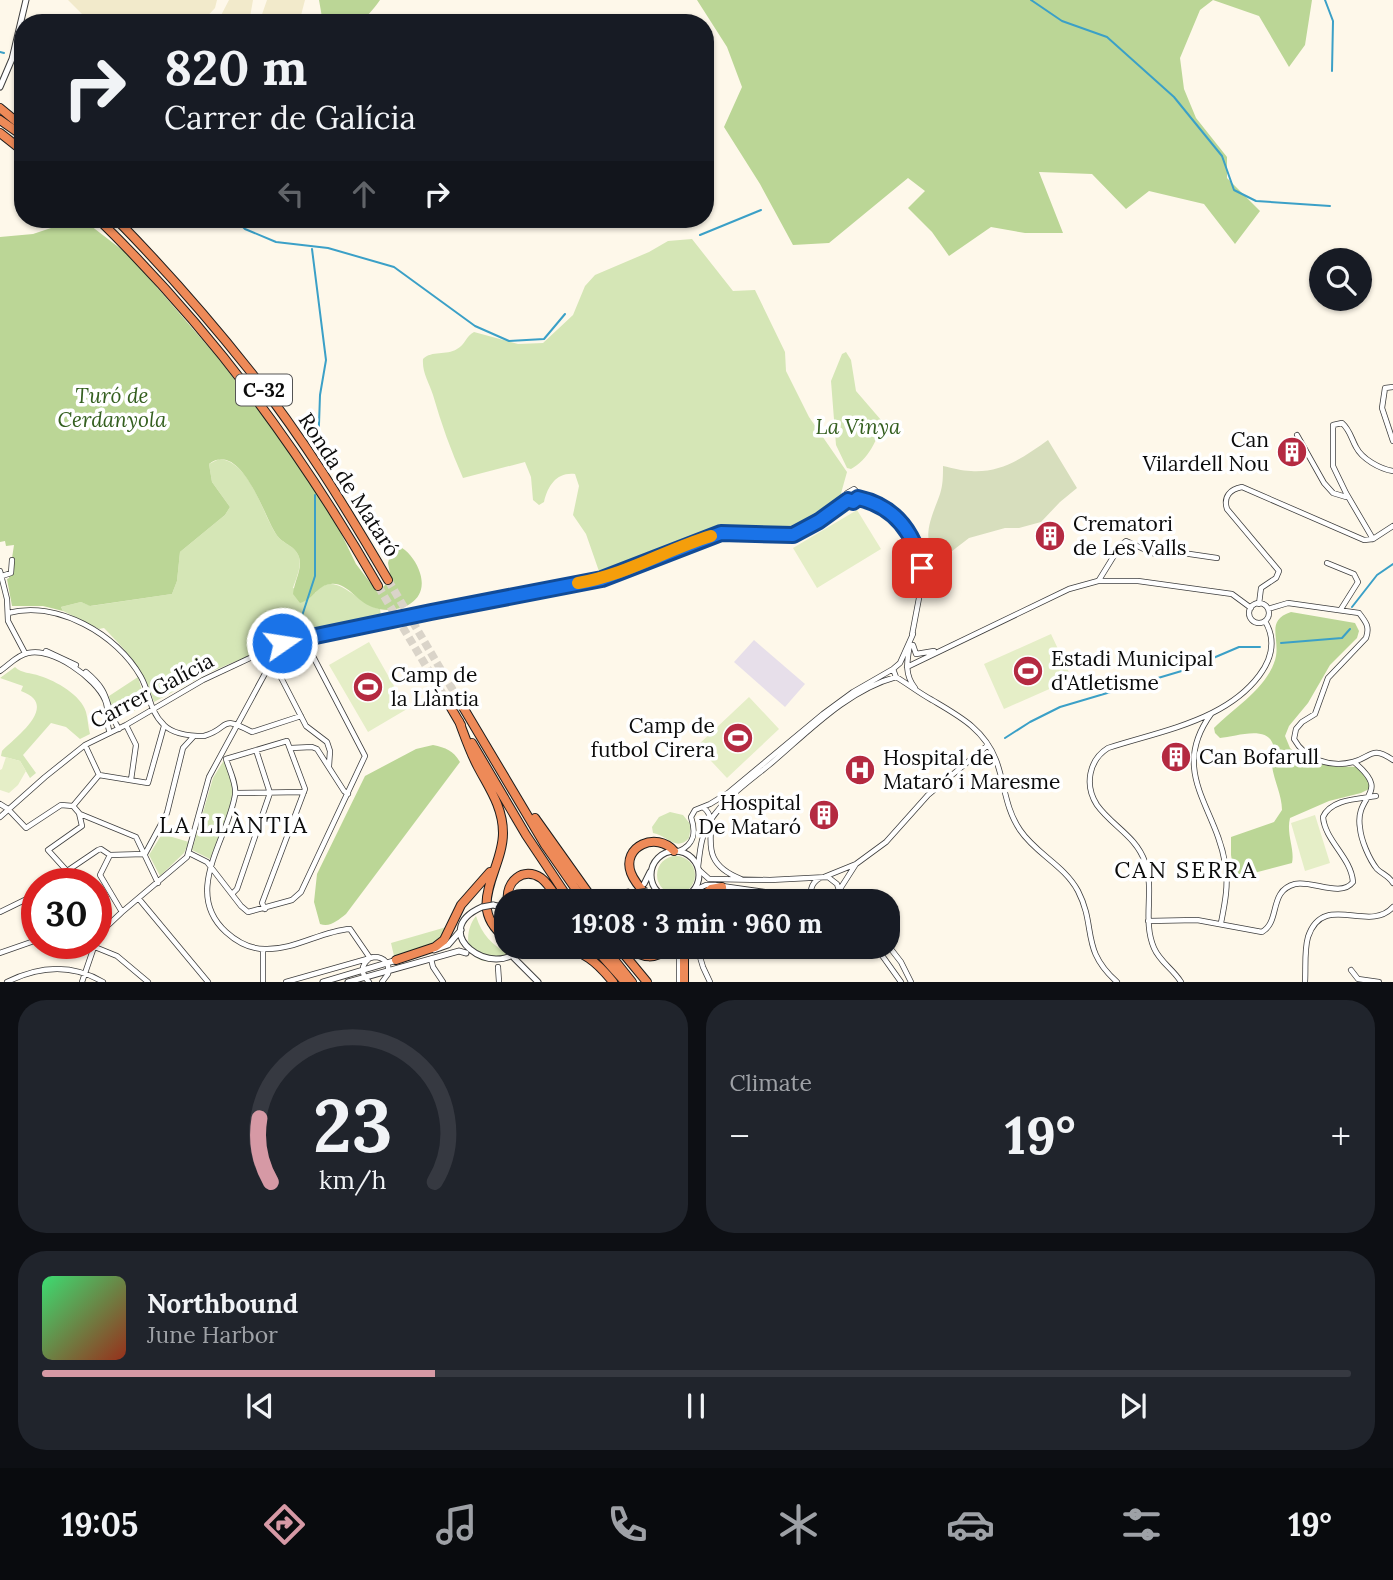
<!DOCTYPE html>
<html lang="en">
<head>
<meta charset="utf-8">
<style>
  :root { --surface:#171b24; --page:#20242c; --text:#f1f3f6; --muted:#9ea1a6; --line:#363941; --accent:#d699a5 }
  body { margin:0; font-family:Lora,serif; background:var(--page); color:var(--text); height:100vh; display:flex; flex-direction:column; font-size:26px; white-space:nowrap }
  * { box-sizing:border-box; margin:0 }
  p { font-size:23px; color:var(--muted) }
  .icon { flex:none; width:38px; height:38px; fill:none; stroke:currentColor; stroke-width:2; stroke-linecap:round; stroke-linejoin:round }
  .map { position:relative; height:982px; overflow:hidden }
  .sheet { display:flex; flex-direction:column; gap:18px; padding:18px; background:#0d0f14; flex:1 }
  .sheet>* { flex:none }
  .guide { position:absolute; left:14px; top:14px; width:700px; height:214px; border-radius:28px; box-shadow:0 2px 5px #0004; background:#171b24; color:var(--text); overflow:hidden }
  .controls { position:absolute; left:1309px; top:248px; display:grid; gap:14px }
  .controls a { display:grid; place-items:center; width:63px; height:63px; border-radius:50%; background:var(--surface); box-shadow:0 2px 5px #0004; font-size:35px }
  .speed { position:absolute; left:21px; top:868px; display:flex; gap:14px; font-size:35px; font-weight:700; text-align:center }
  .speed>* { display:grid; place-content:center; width:91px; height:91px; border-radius:50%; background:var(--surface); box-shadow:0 2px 5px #0004; line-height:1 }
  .speed .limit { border:10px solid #d22; background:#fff; color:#111 }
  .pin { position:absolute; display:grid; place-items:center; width:60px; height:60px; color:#fff; margin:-30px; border-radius:14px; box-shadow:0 4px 10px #0006 }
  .me { position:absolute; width:77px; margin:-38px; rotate:77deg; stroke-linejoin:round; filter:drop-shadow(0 0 5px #0008) }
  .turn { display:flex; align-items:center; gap:24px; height:147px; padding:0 35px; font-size:32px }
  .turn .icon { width:91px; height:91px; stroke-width:2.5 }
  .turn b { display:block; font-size:49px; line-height:60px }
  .lanes { display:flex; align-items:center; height:66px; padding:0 35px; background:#0003; justify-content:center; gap:35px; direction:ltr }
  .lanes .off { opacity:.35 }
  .big { font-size:52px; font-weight:700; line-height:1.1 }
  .sheet .widget { flex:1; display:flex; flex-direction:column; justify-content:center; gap:10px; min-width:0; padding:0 24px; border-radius:28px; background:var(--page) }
  .sheet .dial { align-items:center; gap:0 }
  .dial svg { height:182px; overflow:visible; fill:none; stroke:var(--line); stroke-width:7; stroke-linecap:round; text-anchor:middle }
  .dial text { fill:var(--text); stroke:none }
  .song { display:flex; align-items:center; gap:21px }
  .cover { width:84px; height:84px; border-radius:10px; background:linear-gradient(135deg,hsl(140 70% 55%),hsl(10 70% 35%)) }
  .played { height:7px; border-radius:4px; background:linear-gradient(90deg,var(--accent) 30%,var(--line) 30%) }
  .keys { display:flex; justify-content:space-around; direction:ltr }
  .heat { display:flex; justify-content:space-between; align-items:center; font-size:38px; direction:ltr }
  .sheet .tiles { flex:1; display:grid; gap:18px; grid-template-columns:1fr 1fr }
  .widget:last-child { grid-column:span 2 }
  .trip { position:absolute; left:494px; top:889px; width:406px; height:70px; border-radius:28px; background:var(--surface); box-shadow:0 2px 5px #0004; font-weight:700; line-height:70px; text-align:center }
  .menu { display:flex; height:112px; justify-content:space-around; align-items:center; background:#090b0e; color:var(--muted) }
  .menu .icon { width:49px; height:49px }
  .menu .active { color:var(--accent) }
  .menu b { font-size:32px; color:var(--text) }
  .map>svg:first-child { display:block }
</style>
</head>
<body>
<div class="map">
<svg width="1393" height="982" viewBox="0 0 1393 982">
  <rect width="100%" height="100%" fill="#fef8ea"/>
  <!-- industrial -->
  <path fill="#e7dfea" d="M754 640 805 684 785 707 734 662Z"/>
  <!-- farmland -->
  <path fill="#f2eacb" d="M68 0H217L215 8 201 23H91Z
    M229 0H253L249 23H217Z
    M267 0H305L299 23H259Z"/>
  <!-- green -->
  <path fill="#d5e6b6" d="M692 239 733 291 755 290 785 352 786 371 809 417 847 472 840 497 829 509 792 531 778 532 734 526 711 531 601 577 586 534 573 515 579 486 575 474C557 472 548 485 544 502L539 505 533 500 531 477 525 462 463 478C451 451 441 423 433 395 429 382 422 373 423 359 432 350 446 356 457 349 465 345 466 336 474 332L518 344 543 343 573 315 585 286 595 275 649 252 668 241Z
    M846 352 851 360 856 391 881 420C880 438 867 461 851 469L847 468 836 445 831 381 842 354Z
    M219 459C250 461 262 513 276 534 282 544 295 545 299 557 302 566 296 579 293 588L315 593C335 567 358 605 380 609L381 616 298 635 208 673 154 702C144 669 128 653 104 628L99 629 63 611 61 607 81 602 91 606 172 594 177 581 180 552 225 515 230 507 212 482 209 464Z
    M15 667C22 674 30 672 40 676 56 681 81 695 86 712 88 719 88 727 90 734L80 739 66 727 51 723 23 755 36 773 30 778 20 761 1 756 2 751C17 736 60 705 21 691L23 686 0 678Z
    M138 677 146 704 118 720 113 716 109 696Z
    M224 760 235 793 210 859 192 850 213 778Z
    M670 812 683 815 691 825 689 838C676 852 668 836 653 833L652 827 659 817Z
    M162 834 189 842 184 853 160 876 149 855Z
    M657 875a19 19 0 1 1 38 0a19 19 0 1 1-38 0Z
    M476 916C482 935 492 945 509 954 504 957 498 961 493 961 466 965 462 933 476 916Z
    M450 926C441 948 414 950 394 956L391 943Z"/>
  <!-- forest -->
  <path fill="#bbd696" d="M319 0H380C359 29 357 23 323 23Z
    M697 0H1312L1305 45 1289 67 1259 16 1213 0 1200 10 1180 58 1184 89 1196 118 1227 157V178L1260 211 1235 244 1204 204 1149 191 1126 209 1092 174 1039 172 1063 233H1025L991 227 949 256 932 232 908 208 925 191 908 178 829 243 793 245 760 184 724 127 742 87 727 47Z
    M62 219H82L130 256 218 358 290 451 337 525 356 564 369 581 373 586 383 587 391 579 388 563 391 551 402 548C410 553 417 563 420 573 430 604 395 616 372 607 357 602 347 582 331 584 317 585 313 600 300 603L293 594C294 582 303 568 299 557 295 545 282 544 276 534 264 516 241 440 209 464L212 482 230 507 225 515 180 552 177 581 172 594 90 606 81 602 61 607 63 611 43 606H12L7 579 9 578 14 545 6 546 5 541 0 542V237L33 234 60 225Z
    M1291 612 1355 623 1359 631 1357 638 1330 665 1308 703 1289 726 1285 736 1290 748 1304 760 1329 766 1360 767 1367 771 1373 784 1371 788 1361 793 1329 801 1290 818C1286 834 1295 849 1292 863L1235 878 1231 855V837L1274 822 1282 810C1282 795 1274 781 1272 766 1272 760 1275 755 1274 749 1271 723 1236 737 1220 738L1215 733 1214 728C1234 708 1264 690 1274 663 1283 641 1263 621 1291 612Z
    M433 745C446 748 453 750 460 762L346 914C338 920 330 928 320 924L314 902 317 874 365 776 416 749Z"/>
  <!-- cemetery -->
  <path fill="#d7debd" d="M1048 440 1077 488 1060 502 1041 522 1019 528H1005L969 538 943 558C916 544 933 515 940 494 943 485 943 476 943 466 953 468 962 471 971 471 1002 473 1024 457 1048 440Z"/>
  <!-- pitch -->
  <path fill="#e5eec7" d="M857 510 881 549 817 588 793 548Z
    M1051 634 1072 679 1004 709 984 664Z
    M369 642 407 709 368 732 329 665Z
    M749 697 779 729 727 778 697 746Z
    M6 757 20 761 26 771 18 785 9 793 0 790V770L2 769Z
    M1315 815 1330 863 1305 871 1291 823Z"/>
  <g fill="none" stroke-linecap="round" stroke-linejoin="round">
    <!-- stream -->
    <path stroke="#3ba0c7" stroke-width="2" d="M1031 0 1062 21 1107 37 1174 97 1222 156 1234 190 1256 201 1330 206
      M1325 0 1333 21 1332 71
      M0 52 4 53
      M20 63 23 64
      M235 219 245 229 276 242 328 248 394 267 475 326 509 341 544 339 565 314
      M700 235 761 210
      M312 249 326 360 320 395 318 453
      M1352 607 1377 575 1393 564
      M302 616 315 576V495
      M1281 643 1342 638 1350 629
      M1005 738 1030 722 1060 707 1185 670 1239 647H1260"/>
    <!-- motorway-tunnel -->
    <path stroke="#dad4c9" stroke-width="8" stroke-dasharray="8 4" stroke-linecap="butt" d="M388 580 457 697
      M378 586 447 701"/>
    <!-- minor casing -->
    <g stroke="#3e3e3e" stroke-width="6">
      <path id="minor" d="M1393 387 1385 388 1382 408 1393 441
        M1297 435 1324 483 1333 493 1346 497
        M858 498 859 494 854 489 847 493V498L851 501 858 498 882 506 899 520 914 540 923 577 912 635
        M1373 539 1393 526
        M1327 563 1354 574 1358 582 1341 609
        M0 571 7 599 8 621 25 653
        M2 576 11 573 12 560
        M1099 580 1120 546 1126 541 1155 554 1169 551 1217 558
        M1249 613a10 10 0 1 1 20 0a10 10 0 1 1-20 0Z
        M1259 604 1261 588 1276 578 1279 571 1227 509C1223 497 1230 489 1242 487L1364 540 1373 539 1346 493 1333 466V425L1342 423C1350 430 1351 438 1356 447 1362 459 1380 469 1393 471
        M1268 609 1288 603 1359 613C1366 622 1370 627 1366 638L1328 678 1315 714 1302 722 1296 729 1294 739C1305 759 1330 768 1353 762 1372 757 1371 745 1393 760
        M8 613C57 600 117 634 141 677 150 693 149 711 164 725 174 735 191 736 204 736 232 728 217 714 252 732L301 716
        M910 644C907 661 904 674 915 688
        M913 645 916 654 934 651
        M46 651 76 665
        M273 662 306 726 327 742 330 751 329 766
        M907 667 1069 589 1098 581H1138L1232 594 1251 608
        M893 669 896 677C908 684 919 693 932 700 959 716 984 729 996 760 1005 784 1005 808 1020 830 1036 854 1064 865 1078 891 1097 928 1080 949 1117 982
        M0 671C9 665 17 655 28 653 52 647 96 678 105 700 110 711 105 722 110 733
        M86 672C113 694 103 705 119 729
        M1211 714C1169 772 1216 807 1225 863 1229 883 1225 903 1221 923
        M126 725 136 745 131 780
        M85 745 99 775
        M291 748 312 747 317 749 344 791 348 794
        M226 759C229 769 237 785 235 795 228 839 182 892 226 932 237 942 251 949 265 949 295 950 321 931 350 929L370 958
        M226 759 287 741 305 789 262 903 265 909
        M1354 762C1393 795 1354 793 1360 828 1361 840 1369 859 1377 869 1382 874 1389 876 1393 883
        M236 793 304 792
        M0 804 8 809 26 828 61 805 73 806 79 813 82 826 48 850 67 871 98 850 101 849 110 855
        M73 806 99 775 148 783 164 726
        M704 808C724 824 689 859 741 879
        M80 814 136 837 158 883
        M0 817 45 777 85 745 126 725 203 680 282 643 431 612 602 579 721 533 793 535 819 521 848 500
        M679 851C695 844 696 832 691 817L695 810 710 804 728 793 823 714 853 692 893 669 900 663 913 634
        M189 853 207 862 241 906 248 912 292 900 301 892 365 756 304 639
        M145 854 167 813 183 748 194 736
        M110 855 100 875 122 912
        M110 855 144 854
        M698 867C700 851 701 835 710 821 725 798 748 782 769 765 806 734 847 690 896 677
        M699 870 709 879H713L770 880 828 877 837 884 839 890 835 901
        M824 877 856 864 886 842 928 795 988 745
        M50 884 67 871
        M840 889 856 864
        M695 890 706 885H715L786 895 810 901
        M839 892 846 901
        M232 894 237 889 270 793 256 750
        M139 899 208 982
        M684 901 686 897
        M716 901 740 890
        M815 901C808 892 811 883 820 878
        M0 912 37 894
        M1148 921 1197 920 1262 932C1281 921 1268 891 1295 884 1312 880 1341 898 1353 882 1351 857 1325 841 1323 817 1331 799 1358 799 1376 796
        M96 942 105 928 122 912 187 857 209 777 281 644
        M85 943 117 956 148 982
        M887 944 901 962 911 982
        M697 947 703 967 710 982
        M876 947 901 982
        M263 949V982
        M0 953 37 940
        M369 959C360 966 361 974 369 982
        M431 959 433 967 443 982
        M498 967 499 982
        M1351 970 1358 979 1379 982
        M7 982C39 966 71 963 103 982
        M82 982 95 944
        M286 982 374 957C385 957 390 964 388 974L382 982
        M679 982V947
        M1181 982C1173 969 1160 962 1154 948 1142 920 1155 891 1145 862 1136 836 1112 826 1097 805 1084 785 1089 760 1108 748 1142 737 1180 729 1212 713 1244 697 1288 660 1265 621
        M1305 982C1306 968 1304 951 1308 937 1323 891 1369 934 1393 907"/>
    </g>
    <!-- tertiary casing -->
    <g stroke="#3e3e3e" stroke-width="7">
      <path id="tertiary" d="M0 87 12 59 26 0
        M651 875a24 24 0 1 1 48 0a24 24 0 1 1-48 0Z
        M644 884 650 872
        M598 901 628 892
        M493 905 506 908
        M482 907C425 932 495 982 521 947
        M434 950 448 945 461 930
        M514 958 538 982
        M323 982 397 960
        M348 982 459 951 466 953"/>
    </g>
    <!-- motorway casing -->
    <g stroke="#1c1c1c" stroke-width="10">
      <path id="motorway" d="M0 108 23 127
        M0 120 23 136
        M0 133 23 151
        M98 219C211 329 300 450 378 586
        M116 219C163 267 208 318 250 371 302 436 346 508 388 580
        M457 697 545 845 584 901
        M447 701 461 725
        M459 721C465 737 470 752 478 767 489 788 503 807 503 833 503 871 464 907 506 938
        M472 743 526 835 570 901
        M535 818 594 901
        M508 901C505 882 523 866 541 878 549 884 554 894 559 901
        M652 901C645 893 635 884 631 873 621 846 657 831 674 851
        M690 901 691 894
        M696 901 711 889 722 887
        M528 947H538
        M558 947C583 950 597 962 613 982
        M594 947 625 982
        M604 947 632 982
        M618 947 647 982
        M630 947C642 959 656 960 668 947
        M684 947V982
        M396 960 435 947 444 940 461 905 490 872"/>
    </g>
    <!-- minor -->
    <use href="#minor" stroke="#fff" stroke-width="4.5"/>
    <!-- tertiary -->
    <use href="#tertiary" stroke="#fff" stroke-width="5"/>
    <!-- motorway -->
    <use href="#motorway" stroke="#ee8a58" stroke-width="8"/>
    <!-- tertiary-bridge casing -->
    <g stroke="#3e3e3e" stroke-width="7" stroke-linecap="butt">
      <path id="tertiary-bridge" d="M630 894 648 891
        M482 907 493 905"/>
    </g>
    <!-- tertiary-bridge -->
    <use href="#tertiary-bridge" stroke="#fff" stroke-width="5"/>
  </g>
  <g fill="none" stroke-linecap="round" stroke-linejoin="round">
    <!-- route casing -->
    <g stroke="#114b97" stroke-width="18">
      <path id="route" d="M282 643 431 612 602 579 721 533 793 535 819 521 848 500 853 502 858 498C895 506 914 533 922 568"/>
    </g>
    <!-- route -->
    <use href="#route" stroke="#1a73e8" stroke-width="12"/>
    <!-- slow -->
    <path stroke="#f59e0b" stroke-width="12" d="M578 583C626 575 665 550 711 536"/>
  </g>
  <!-- icons -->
  <defs>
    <g id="building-disc" transform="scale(1.575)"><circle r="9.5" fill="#b42a41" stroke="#fff"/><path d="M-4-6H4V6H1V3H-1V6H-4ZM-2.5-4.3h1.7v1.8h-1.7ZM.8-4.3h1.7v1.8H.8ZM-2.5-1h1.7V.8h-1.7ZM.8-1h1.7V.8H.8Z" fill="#fff"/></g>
    <g id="stadium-disc" transform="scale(1.575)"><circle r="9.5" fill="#b42a41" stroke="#fff"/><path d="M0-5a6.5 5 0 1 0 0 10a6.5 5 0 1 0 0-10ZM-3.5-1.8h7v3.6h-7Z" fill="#fff"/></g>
    <g id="hospital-disc" transform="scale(1.575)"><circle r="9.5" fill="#b42a41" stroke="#fff"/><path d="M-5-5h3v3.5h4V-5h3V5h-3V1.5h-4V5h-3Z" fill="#fff"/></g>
  </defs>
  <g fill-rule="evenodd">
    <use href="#building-disc" x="1292" y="452"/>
    <use href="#building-disc" x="1050" y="536"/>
    <use href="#stadium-disc" x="1028" y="671"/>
    <use href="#stadium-disc" x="368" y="687"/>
    <use href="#stadium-disc" x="738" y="738"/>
    <use href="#building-disc" x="1176" y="757"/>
    <use href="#hospital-disc" x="860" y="770"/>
    <use href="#building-disc" x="824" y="815"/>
  </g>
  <g text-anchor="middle" stroke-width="7" stroke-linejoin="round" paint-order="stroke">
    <!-- shield labels -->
    <rect fill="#fff" stroke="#545454" stroke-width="2" x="236" y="374.5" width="56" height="31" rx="5"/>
    <g font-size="19" font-weight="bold" fill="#0b0b0b">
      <text x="264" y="397">C-32</text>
    </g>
    <!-- park labels -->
    <g font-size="21" font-style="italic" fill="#345f1f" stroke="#fff">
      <text x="112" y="403">Turó de<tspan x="112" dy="24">Cerdanyola</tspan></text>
      <text x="858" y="434">La Vinya</text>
    </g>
    <!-- poi labels -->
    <g font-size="21" fill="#0b0b0b" stroke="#fff" text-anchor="start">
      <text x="1269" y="447" text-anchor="end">Can<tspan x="1269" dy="24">Vilardell Nou</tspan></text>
      <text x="1073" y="531">Crematori<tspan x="1073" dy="24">de Les Valls</tspan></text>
      <text x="1051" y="666">Estadi Municipal<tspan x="1051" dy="24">d'Atletisme</tspan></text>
      <text x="391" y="682">Camp de<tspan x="391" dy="24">la Llàntia</tspan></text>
      <text x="715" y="733" text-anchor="end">Camp de<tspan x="715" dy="24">futbol Cirera</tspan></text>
      <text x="1199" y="764">Can Bofarull</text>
      <text x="883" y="765">Hospital de<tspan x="883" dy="24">Mataró i Maresme</tspan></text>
      <text x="801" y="810" text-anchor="end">Hospital<tspan x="801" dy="24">De Mataró</tspan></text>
    </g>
    <!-- street labels -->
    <g font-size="21" fill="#0b0b0b" stroke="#fff">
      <text transform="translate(349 485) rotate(57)" y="7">Ronda de Mataró</text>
      <text transform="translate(152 691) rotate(-28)" y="7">Carrer Galícia</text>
    </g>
    <!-- neighbourhood labels -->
    <g font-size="23" letter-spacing="2" fill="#0b0b0b" stroke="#fff">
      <text x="234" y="833">LA LLÀNTIA</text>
      <text x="1186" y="878">CAN SERRA</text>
    </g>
  </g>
</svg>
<div class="controls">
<a><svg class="icon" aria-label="search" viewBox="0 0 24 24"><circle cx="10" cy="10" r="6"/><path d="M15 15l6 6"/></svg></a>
</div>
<div class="speed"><div class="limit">30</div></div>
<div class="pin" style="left:922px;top:568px;background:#d93025"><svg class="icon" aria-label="arrive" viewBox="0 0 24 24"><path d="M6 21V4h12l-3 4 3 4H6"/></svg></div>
<svg class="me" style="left:282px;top:643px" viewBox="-20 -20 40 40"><circle r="17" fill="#1a73e8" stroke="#fff" stroke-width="3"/><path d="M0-11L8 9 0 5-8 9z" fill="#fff"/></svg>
<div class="trip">19:08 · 3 min · 960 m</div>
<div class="guide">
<div class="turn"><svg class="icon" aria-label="right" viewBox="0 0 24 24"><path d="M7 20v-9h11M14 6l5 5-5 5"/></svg><div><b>820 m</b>Carrer de Galícia</div></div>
<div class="lanes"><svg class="icon off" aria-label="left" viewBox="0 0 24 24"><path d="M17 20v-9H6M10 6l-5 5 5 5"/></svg><svg class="icon off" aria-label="ahead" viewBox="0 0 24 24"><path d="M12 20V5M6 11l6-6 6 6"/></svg><svg class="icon" aria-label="right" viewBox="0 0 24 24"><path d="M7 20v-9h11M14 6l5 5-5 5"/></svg></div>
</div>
</div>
<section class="sheet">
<div class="tiles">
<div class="widget dial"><svg viewBox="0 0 100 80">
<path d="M14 69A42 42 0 1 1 86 69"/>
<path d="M14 69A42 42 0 0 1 9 41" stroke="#d699a5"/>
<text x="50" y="56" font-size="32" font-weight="700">23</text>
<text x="50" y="72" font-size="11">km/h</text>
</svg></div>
<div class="widget"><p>Climate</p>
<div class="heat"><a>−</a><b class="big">19°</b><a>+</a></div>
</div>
<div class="widget">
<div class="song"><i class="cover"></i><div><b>Northbound</b><p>June Harbor</p></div></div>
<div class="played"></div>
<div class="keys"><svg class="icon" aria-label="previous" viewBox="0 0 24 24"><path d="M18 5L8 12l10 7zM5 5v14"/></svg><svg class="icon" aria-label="pause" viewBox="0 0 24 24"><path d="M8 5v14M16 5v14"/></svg><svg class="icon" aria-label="next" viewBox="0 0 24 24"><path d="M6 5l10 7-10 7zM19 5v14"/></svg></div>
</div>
</div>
</section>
<nav class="menu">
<b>19:05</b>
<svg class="icon active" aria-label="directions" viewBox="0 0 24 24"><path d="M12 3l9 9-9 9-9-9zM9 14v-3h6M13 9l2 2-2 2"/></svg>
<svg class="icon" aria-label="music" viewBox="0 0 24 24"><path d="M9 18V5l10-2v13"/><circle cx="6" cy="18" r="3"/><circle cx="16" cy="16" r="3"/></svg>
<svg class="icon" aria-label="phone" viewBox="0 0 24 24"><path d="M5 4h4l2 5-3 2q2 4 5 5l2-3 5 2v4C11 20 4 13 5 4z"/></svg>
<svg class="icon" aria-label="climate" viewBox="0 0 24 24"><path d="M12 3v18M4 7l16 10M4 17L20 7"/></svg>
<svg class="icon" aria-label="car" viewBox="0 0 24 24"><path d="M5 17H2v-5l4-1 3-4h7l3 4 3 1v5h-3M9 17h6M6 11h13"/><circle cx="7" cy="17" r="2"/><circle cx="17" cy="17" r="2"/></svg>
<svg class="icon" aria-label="filters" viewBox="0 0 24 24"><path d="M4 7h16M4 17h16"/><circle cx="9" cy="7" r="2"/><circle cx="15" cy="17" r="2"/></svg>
<b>19°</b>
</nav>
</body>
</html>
